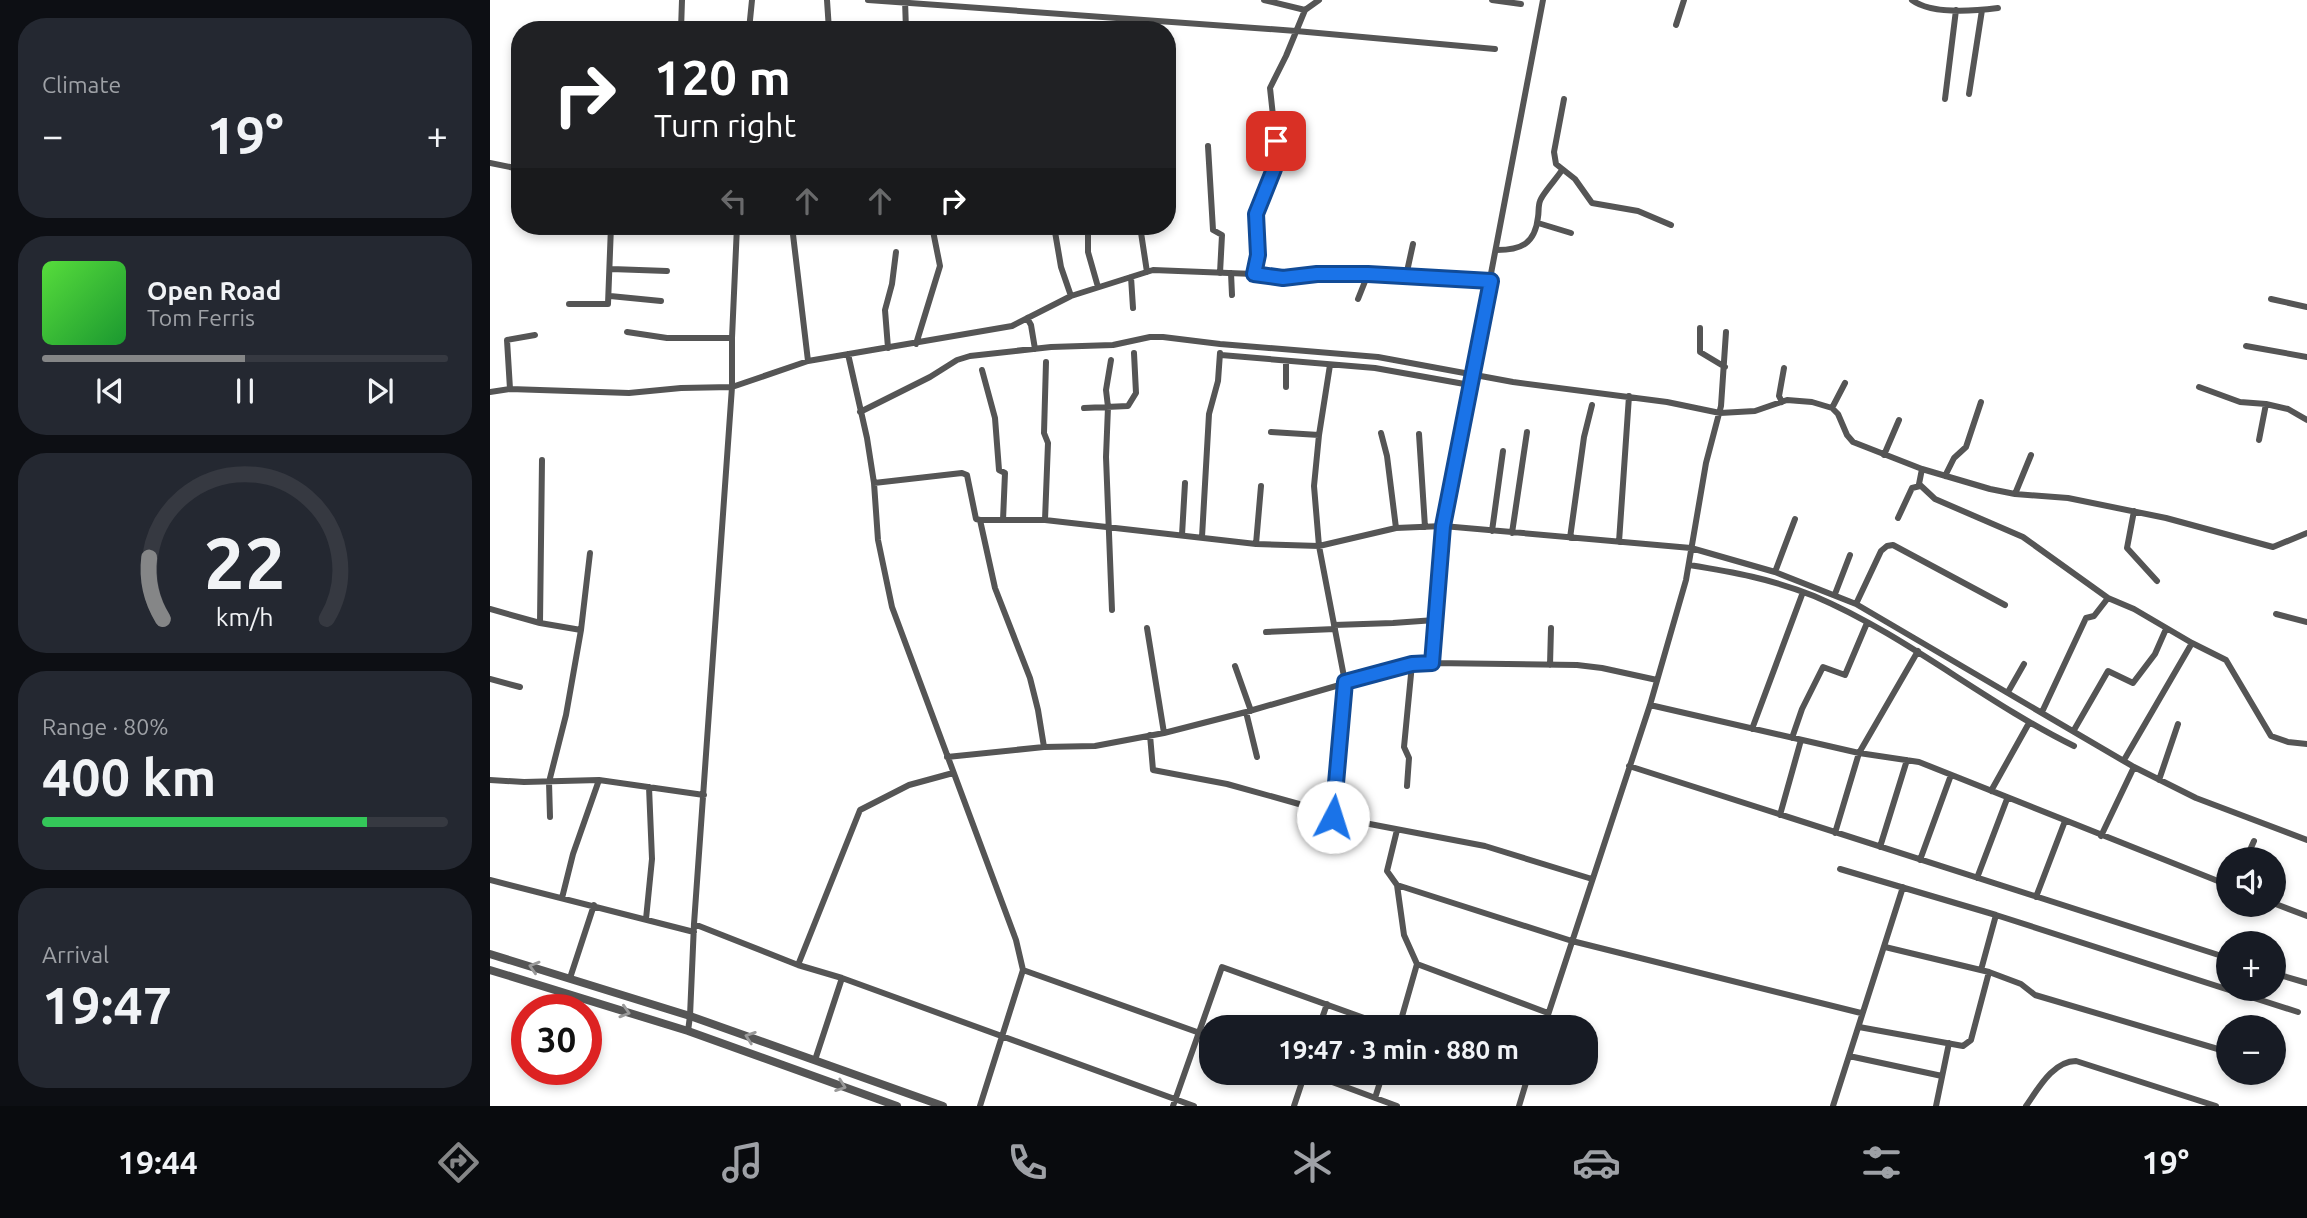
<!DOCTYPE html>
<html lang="en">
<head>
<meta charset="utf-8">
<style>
  :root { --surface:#171b24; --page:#242831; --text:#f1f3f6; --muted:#9ea1a6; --line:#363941; --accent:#858687 }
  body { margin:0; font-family:Ubuntu,sans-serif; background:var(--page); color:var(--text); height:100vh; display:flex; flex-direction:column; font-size:26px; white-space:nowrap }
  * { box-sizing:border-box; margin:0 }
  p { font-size:23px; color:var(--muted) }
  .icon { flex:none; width:38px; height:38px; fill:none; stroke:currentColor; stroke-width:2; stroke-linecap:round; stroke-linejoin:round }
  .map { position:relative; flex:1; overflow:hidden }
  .sheet { display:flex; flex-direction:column; gap:18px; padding:18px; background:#0d0f14; width:490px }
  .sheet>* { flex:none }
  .top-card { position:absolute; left:21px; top:21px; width:665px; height:214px; border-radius:28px; box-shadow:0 4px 10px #0003; background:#202124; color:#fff; overflow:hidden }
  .tools { position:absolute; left:1726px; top:847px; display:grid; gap:14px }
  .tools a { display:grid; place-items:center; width:70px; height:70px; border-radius:50%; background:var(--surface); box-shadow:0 4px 10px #0003; font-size:35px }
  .speed { position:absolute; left:21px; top:994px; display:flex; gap:14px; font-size:35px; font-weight:700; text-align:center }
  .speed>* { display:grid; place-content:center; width:91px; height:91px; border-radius:50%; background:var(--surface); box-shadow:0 4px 10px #0003; line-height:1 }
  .speed .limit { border:10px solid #d22; background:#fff; color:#111 }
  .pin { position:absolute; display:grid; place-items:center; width:60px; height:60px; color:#fff; margin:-30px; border-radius:14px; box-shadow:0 4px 10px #0006 }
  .me { position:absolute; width:77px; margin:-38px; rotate:5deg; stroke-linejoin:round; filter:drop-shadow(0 0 5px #0008) }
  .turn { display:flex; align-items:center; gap:24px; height:147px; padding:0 28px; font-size:32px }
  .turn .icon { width:91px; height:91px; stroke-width:2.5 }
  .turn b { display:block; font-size:49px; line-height:60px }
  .lanes { display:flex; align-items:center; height:66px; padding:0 28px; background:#0003; justify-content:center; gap:35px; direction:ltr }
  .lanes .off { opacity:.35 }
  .big { font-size:52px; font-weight:700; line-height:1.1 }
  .sheet .widget { flex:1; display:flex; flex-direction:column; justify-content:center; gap:10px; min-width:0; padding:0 24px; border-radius:28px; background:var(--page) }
  .sheet .dial { align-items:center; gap:0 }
  .dial svg { height:182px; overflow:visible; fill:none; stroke:var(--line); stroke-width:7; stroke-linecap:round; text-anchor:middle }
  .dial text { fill:var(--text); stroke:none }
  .song { display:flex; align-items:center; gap:21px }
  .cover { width:84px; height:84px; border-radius:10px; background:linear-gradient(135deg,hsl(110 70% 55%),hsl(130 70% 35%)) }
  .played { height:7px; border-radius:4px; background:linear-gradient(90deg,var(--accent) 50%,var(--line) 50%) }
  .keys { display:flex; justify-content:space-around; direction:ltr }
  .heat { display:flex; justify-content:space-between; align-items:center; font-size:38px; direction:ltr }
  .charge { height:10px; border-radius:5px; background:linear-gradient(90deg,#34c759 80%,var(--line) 0) }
  .trip { position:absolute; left:709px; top:1015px; width:399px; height:70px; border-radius:28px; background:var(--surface); box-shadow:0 4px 10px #0003; font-weight:700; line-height:70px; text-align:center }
  .tab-bar { display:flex; height:112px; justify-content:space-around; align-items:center; background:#090b0e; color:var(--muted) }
  .tab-bar .icon { width:49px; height:49px }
  .tab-bar .active { color:var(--accent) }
  .tab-bar b { font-size:32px; color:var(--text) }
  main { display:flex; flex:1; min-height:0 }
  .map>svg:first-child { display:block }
</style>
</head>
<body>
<main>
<section class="sheet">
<div class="widget"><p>Climate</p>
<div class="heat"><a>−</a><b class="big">19°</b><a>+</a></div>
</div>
<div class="widget">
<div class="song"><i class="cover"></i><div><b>Open Road</b><p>Tom Ferris</p></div></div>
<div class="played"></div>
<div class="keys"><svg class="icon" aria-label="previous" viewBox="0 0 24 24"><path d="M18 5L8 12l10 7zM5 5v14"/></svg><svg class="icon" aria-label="pause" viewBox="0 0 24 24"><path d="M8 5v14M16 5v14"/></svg><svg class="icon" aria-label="next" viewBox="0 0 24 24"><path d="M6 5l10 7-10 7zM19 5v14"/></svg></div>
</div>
<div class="widget dial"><svg viewBox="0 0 100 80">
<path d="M14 69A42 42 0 1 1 86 69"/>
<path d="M14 69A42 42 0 0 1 8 42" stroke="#858687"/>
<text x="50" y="56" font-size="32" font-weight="700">22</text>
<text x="50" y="72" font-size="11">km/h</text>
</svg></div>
<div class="widget"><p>Range · 80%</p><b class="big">400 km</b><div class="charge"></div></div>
<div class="widget"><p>Arrival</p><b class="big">19:47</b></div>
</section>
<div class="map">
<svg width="1817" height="1106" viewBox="0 0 1817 1106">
  <rect width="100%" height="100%" fill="#fff"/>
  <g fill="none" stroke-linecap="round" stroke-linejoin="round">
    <!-- minor -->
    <path stroke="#555" stroke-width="6" d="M337 0 339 30
      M378 0 806 31 1005 49
      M415 0 416 30
      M774 0 815 10
      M1002 0 1031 4
      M1422 0C1442 15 1484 11 1508 8
      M1186 25 1194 0
      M259 27 276 30
      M191 30 192 0
      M259 30 262 0
      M1479 94 1492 10
      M1074 99 1064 152 1066 164 1085 179 1102 203 1148 211 1181 225
      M1455 99 1466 10
      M718 146 723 230 732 235 730 273
      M0 163 30 169
      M1048 223 1081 233
      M302 226 318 361
      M564 226 571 267 581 296
      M598 226V252L608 287
      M650 226 657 272
      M1007 250C1031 250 1045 244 1048 217 1049 212 1048 206 1050 201 1052 194 1067 178 1072 170
      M121 269 177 271
      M741 273 742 295
      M764 274 768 255 766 214 784 169 787 153 780 88 796 56 815 10 829 0
      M916 276 923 244
      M641 277 643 308
      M120 296 171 301
      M868 299 878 274
      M1781 299 1817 307
      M79 304H118L121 226
      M537 318 541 325 545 349
      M1210 328V352L1235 367
      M137 332 177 338H242
      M426 344 450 266 442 226
      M1756 346 1817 357
      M398 348 395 310 402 284 406 252
      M358 354 377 438 384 483 388 540 402 607 526 940 533 970 490 1106
      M731 355 885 368 980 385
      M621 360 616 390 618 407 616 457 622 610
      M840 365 829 435 824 486 829 546 855 682 843 817
      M492 370 505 418 509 470 515 473 513 520
      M796 387V361
      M1709 387 1750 402 1776 404 1798 409 1817 420
      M20 389 17 340 45 335
      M0 392 20 389 139 393 191 388 242 387 318 361 522 326 581 296 663 270 764 274 793 278 827 274H878L1001 281
      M1292 402 1289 396 1294 368
      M594 408 638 406 646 393 644 353
      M1342 408 1355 383
      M370 412 440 377 467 360 480 356 561 347 623 345 660 337H673L730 344 888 357 1023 382 1177 402 1230 413 1265 411 1297 400 1322 402 1342 408 1348 414 1357 435 1363 442 1432 469 1500 489 1525 494 1578 498 1676 518 1783 547 1817 533
      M781 432 829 435
      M891 433 897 456 906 528
      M929 434 935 527
      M1769 440 1776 404
      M1394 455 1409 420
      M1432 469 1429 484 1445 499 1533 537 1618 598 1644 609 1702 643 1736 660 1781 736 1798 742 1817 744
      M1455 476 1464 458 1476 447 1491 402
      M384 483 472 473 477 475 486 519 490 520H555L766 544 829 546 906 528 953 526 1201 548 1285 572 1366 604 1644 767 1706 798 1817 840
      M1525 494 1541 455
      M1644 511 1637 548 1667 581
      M1408 518 1422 488 1430 486
      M490 520 505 588 540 678 548 710 554 747
      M555 520 558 443 554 433 556 362
      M1002 531 1013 451
      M1022 533 1037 432
      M692 535 695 483
      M712 537 719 414 728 381 730 353
      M1080 538 1094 437 1102 405
      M1129 542 1139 396
      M766 544 771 486
      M1199 565C1243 572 1282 579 1324 596 1416 635 1494 702 1584 746
      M1285 572 1305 519
      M1345 594 1360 555
      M1366 604 1391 551 1397 546 1403 545 1515 605
      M0 609 50 623 91 630 76 715 59 782 60 817
      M1786 614 1817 622
      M50 623 52 460
      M844 625 903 623 945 620
      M657 628 674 733
      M91 630 100 553
      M776 632 845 629
      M942 663 953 526 1053 0
      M1060 665 1061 628
      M745 666 761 711
      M0 679 30 687
      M1518 692 1534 664
      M1160 705 1369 753 1429 762 1738 885
      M756 712 767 757
      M1552 712 1596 618 1604 616 1618 598
      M1262 729 1313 592
      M1584 730 1618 671 1643 683 1665 654 1676 629
      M660 735 663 770 737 784 809 804 843 817 995 846 1102 879
      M1302 738 1312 709 1333 667 1355 675 1377 623
      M457 757 554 747 605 746 674 733 756 712 922 664 942 663 1087 665 1112 668 1167 680
      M1634 760 1702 643
      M1139 766 1738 958
      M0 780 34 782 109 780 214 795
      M1669 780 1688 724
      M917 786 919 758 914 747 922 664
      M1501 791 1539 723
      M1290 815 1311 740
      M907 830 897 871 907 885 914 935 927 964 909 1027
      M1345 833 1369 753 1428 651
      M1611 836 1644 767
      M1390 847 1417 760
      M1756 859 1764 841
      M1430 860 1461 775
      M1350 869 1506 915 1808 1012
      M1487 878 1517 799
      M0 880 204 932
      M907 885 1082 941 1371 1013
      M1546 897 1575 821
      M72 898 83 854 109 780
      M1783 903 1817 916
      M156 919 162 859 159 787
      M204 924 308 965 352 978 704 1106
      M1395 947 1499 972 1531 984 1545 995 1738 1052
      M927 964 1058 1013
      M308 965 370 810 419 785 463 773
      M533 970 721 1037
      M1491 970 1506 915
      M1783 973 1817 983
      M80 978 104 905
      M829 1027 837 1004
      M1054 1027 1160 705 1196 580 1216 463 1231 406 1236 332
      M1369 1027 1473 1046 1481 1040 1499 972
      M198 1031 200 1016 204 924 242 387V338L247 226
      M1359 1056 1452 1076
      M325 1060 352 978
      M818 1073 907 1106
      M1023 1073 1038 1078
      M885 1098 893 1073
      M683 1106 732 967 899 1027
      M804 1106 815 1073
      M1029 1106 1039 1073
      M1343 1106 1413 887
      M1446 1106 1459 1043
      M1536 1106C1548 1089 1563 1061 1586 1061L1726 1106"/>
    <!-- tertiary -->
    <path stroke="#555" stroke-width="8" d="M0 954 200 1016 453 1106
      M0 970 198 1031 407 1106"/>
  </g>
  <!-- one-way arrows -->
  <defs><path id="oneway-chevron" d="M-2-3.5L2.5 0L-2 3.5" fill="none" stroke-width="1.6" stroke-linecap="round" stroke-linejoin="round" transform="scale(1.75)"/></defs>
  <g stroke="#999">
    <use href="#oneway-chevron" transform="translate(44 967) rotate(-163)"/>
    <use href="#oneway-chevron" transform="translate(135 1012) rotate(17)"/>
    <use href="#oneway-chevron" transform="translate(260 1037) rotate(-161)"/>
    <use href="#oneway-chevron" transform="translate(351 1086) rotate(20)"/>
  </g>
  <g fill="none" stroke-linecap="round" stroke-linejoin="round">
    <!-- route casing -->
    <g stroke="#114b97" stroke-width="18">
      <path id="route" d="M786 141 787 153 784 169 766 214 768 255 764 274 793 278 827 274H878L1001 281 953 526 942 663 922 664 855 682 843 817"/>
    </g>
    <!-- route -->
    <use href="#route" stroke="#1a73e8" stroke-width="12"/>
  </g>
</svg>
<div class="tools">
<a><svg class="icon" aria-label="sound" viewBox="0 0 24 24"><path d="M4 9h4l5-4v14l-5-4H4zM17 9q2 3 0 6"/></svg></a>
<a>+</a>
<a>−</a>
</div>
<div class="speed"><div class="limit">30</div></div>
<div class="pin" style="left:786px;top:141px;background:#d93025"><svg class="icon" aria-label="arrive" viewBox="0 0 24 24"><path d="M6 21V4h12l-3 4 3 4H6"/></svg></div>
<svg class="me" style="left:843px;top:817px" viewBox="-20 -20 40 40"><circle r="19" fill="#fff"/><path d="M0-13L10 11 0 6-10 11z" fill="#1a73e8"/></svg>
<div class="trip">19:47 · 3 min · 880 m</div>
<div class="top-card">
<div class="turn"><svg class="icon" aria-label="right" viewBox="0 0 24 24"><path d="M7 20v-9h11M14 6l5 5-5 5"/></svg><div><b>120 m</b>Turn right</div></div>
<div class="lanes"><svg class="icon off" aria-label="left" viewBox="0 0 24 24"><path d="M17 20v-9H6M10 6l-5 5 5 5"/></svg><svg class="icon off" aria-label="ahead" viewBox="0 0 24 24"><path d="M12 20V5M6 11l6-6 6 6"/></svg><svg class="icon off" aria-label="ahead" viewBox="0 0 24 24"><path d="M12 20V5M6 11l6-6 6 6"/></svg><svg class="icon" aria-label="right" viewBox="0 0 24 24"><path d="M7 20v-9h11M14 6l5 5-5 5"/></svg></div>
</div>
</div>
</main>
<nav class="tab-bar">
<b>19:44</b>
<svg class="icon active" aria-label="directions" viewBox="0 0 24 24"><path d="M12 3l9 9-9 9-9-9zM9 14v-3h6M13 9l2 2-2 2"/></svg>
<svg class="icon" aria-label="music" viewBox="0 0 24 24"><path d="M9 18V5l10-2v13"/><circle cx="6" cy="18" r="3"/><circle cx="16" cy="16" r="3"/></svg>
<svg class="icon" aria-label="phone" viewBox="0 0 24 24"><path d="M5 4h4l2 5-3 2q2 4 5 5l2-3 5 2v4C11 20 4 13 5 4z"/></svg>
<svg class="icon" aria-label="climate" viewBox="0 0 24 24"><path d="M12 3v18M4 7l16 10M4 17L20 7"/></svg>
<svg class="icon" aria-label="car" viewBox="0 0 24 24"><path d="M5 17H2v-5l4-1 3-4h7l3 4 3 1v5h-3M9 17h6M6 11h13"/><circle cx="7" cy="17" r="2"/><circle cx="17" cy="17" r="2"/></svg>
<svg class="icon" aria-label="filters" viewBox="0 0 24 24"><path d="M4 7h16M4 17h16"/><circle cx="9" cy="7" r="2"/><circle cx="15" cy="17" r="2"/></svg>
<b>19°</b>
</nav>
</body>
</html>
